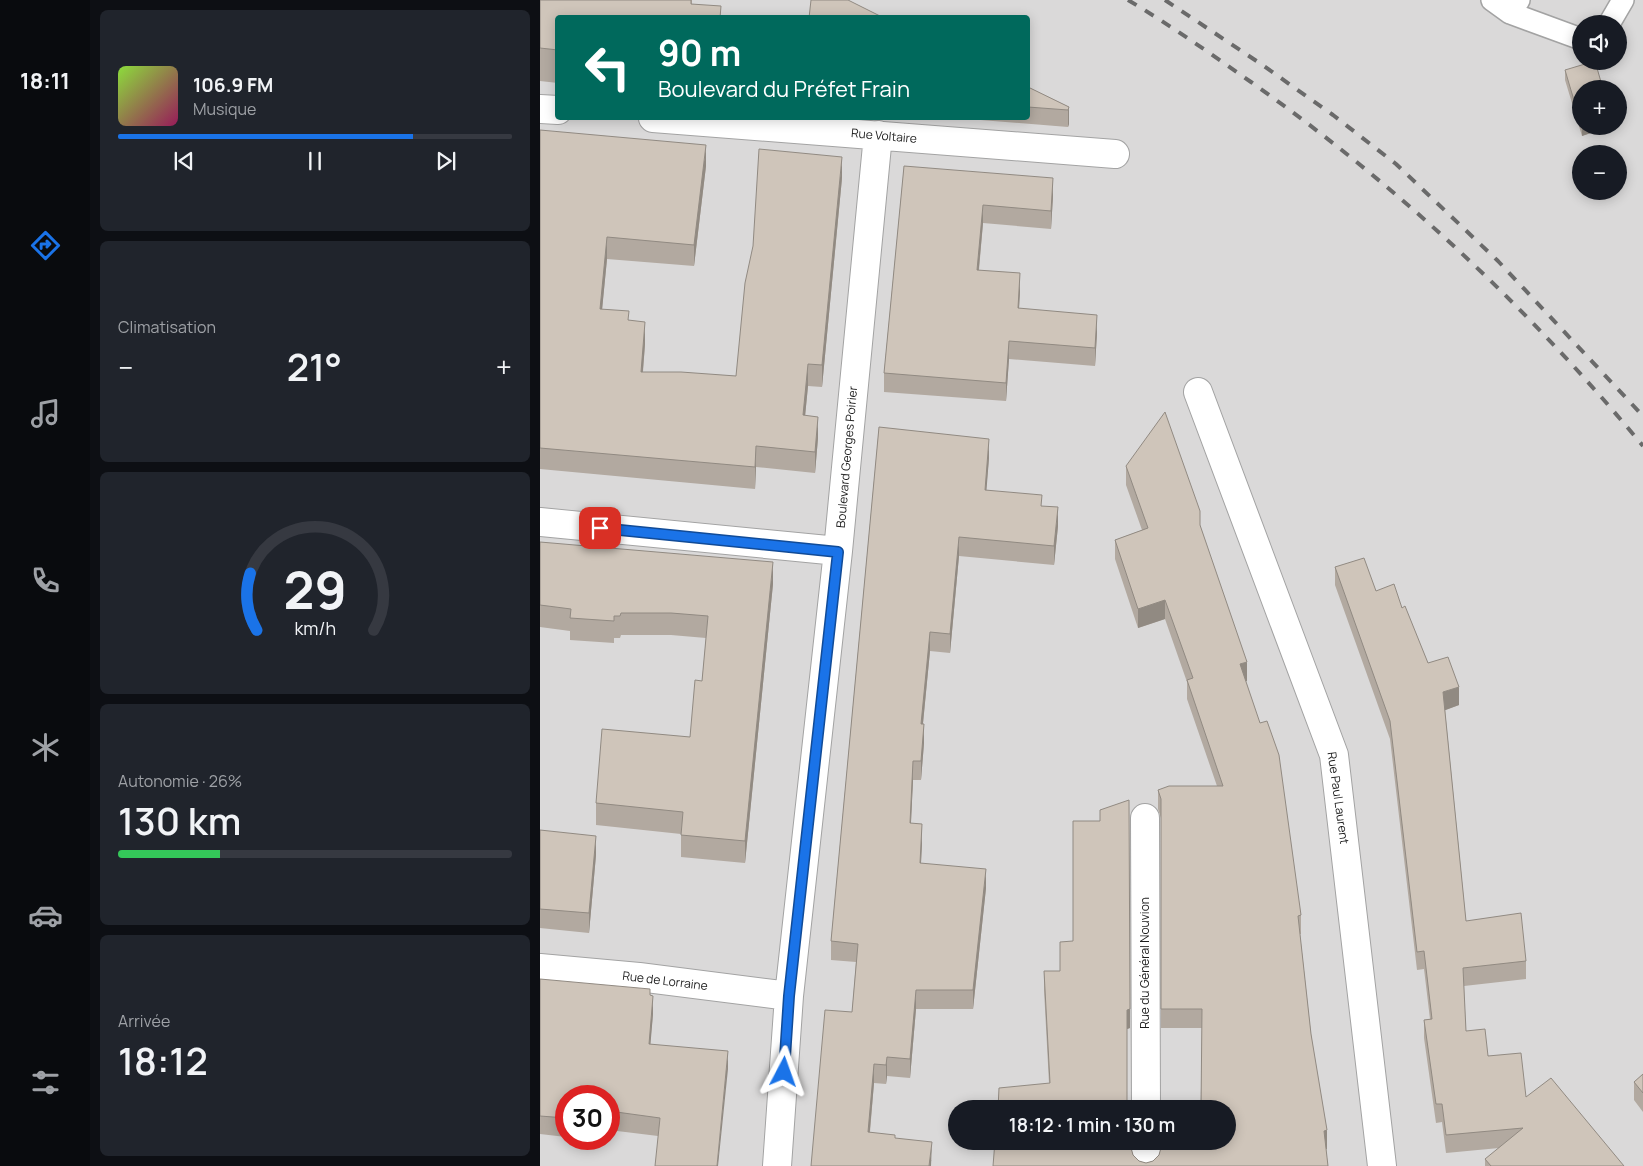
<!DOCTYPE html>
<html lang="fr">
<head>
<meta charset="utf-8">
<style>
  :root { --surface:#171b24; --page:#20242c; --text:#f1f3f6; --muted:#9ea1a6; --line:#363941; --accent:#1a73e8 }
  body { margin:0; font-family:Manrope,sans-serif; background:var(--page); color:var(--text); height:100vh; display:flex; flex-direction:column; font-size:19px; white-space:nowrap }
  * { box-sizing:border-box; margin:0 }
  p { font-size:16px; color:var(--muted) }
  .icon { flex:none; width:28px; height:28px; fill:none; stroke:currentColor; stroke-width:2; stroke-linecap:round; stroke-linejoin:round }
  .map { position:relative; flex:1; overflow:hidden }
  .sheet { display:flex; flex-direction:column; gap:10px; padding:10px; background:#0d0f14; width:450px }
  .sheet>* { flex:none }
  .top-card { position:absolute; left:15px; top:15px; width:475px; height:105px; border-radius:5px; box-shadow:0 2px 12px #0003; background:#00695c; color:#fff; overflow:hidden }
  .tools { position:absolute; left:1032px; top:15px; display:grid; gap:10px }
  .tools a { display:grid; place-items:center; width:55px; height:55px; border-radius:50%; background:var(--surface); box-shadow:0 2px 12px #0003; font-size:25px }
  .speed { position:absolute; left:15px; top:1085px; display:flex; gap:10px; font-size:25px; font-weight:700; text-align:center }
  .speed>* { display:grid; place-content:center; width:65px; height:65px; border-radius:50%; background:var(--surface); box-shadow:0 2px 12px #0003; line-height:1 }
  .speed .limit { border:8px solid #d22; background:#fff; color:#111 }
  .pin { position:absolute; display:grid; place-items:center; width:42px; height:42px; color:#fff; margin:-21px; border-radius:10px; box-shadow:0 2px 8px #0006 }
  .me { position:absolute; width:55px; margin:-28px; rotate:4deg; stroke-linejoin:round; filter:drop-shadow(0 0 4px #0008) }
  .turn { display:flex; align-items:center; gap:18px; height:105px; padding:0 20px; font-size:22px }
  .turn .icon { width:65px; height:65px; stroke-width:2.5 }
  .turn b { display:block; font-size:35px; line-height:42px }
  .big { font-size:38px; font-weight:600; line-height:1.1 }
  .sheet .tile { flex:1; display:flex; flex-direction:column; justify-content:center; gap:8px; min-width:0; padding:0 18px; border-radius:8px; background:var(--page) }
  .sheet .dial { align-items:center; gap:0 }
  .dial svg { height:130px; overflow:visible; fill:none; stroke:var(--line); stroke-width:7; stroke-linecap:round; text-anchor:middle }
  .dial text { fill:var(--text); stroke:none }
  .song { display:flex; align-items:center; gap:15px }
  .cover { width:60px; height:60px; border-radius:8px; background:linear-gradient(135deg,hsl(90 70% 55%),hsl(330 70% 35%)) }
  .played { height:5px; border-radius:2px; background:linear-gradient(90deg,var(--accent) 75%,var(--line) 75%) }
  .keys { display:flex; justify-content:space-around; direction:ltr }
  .heat { display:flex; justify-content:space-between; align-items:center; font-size:28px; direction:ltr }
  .charge { height:8px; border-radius:4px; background:linear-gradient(90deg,#34c759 26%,var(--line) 0) }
  .trip { position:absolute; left:408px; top:1100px; width:288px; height:50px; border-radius:25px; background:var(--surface); box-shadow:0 2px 12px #0003; font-weight:600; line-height:50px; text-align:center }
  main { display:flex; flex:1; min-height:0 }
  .menu { display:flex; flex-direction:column; width:90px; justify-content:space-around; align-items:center; background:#090b0e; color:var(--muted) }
  .menu .icon { width:35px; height:35px }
  .menu .on { color:var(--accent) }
  .menu b { font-size:22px; color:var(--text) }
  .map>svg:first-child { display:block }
</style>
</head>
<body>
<main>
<nav class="menu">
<b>18:11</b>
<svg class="icon on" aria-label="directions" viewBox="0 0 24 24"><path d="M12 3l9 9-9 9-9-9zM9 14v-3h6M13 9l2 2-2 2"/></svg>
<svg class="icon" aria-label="music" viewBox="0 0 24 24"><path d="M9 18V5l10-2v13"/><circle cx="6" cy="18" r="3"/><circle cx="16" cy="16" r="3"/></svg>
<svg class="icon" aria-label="phone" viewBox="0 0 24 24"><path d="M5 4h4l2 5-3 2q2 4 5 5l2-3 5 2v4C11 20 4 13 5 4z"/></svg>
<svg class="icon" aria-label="climate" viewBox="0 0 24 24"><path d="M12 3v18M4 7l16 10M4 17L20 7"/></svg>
<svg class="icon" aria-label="car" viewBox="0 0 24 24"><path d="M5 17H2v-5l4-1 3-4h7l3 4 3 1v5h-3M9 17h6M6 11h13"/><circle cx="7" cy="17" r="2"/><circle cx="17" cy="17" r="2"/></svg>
<svg class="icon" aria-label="filters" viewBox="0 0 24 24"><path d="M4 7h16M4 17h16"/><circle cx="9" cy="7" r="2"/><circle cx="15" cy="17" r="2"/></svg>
</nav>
<section class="sheet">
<div class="tile">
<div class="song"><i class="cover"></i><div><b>106.9 FM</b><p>Musique</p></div></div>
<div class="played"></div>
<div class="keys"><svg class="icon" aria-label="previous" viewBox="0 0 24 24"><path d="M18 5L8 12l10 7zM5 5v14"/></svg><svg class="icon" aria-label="pause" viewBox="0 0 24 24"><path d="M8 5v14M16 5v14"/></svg><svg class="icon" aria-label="next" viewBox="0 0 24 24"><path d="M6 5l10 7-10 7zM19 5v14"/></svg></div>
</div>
<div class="tile"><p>Climatisation</p>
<div class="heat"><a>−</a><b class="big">21°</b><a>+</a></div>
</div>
<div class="tile dial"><svg viewBox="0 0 100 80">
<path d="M14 69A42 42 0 1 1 86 69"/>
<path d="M14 69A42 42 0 0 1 10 34" stroke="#1a73e8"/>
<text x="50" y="56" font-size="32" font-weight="700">29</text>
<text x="50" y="72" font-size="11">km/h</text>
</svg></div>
<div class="tile"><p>Autonomie · 26%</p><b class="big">130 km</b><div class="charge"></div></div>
<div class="tile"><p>Arrivée</p><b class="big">18:12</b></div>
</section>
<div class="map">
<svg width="1103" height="1166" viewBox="0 0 1103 1166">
  <rect width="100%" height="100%" fill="#efebe1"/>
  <!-- residential -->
  <path fill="#dad9d9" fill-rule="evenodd" d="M0 0H1103V1166H0ZM18 18H488V118H18ZM1041 24H1079V61H1041ZM1041 89H1079V126H1041ZM1041 154H1079V191H1041ZM26 1096H69V1139H26ZM416 1109H686V1141H416Z"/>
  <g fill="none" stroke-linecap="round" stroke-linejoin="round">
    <!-- service casing -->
    <g stroke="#a3a3a3" stroke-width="24">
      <path id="service" d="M952 0 970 13 979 0
        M970 13 1041 39
        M1069 24 1083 0"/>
    </g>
    <!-- minor casing -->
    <g stroke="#a3a3a3" stroke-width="30">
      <path id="minor" d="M0 109 18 110
        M113 118 575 154
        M658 392 794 755 842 1166
        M0 522 298 551
        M605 818 606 1109
        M0 968 99 977 249 996
        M606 1141V1166
        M237 1166 249 996 298 551 338 135"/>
    </g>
    <!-- service -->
    <use href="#service" stroke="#fff" stroke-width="21"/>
    <!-- minor -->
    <use href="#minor" stroke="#fff" stroke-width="28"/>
    <!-- rail -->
    <path stroke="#6a6a6a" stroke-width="4" stroke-dasharray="10 10" stroke-linecap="butt" d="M588 0C630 25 671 54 711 82 858 186 988 307 1103 446
      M625 0 721 64 793 115 856 164 958 261 1103 416"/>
  </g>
  <!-- wall -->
  <path fill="#b2a9a0" d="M0 0H152V4L181 18H18V83L0 81Z
    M1025 70 1041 89V126H1071L1042 136 1025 80Z
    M488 87 529 107V124L528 127 416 118H488Z
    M0 130 166 166 154 266 67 259 62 309 89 320 105 344 103 372 196 376 302 178 282 387 268 386 265 416 278 438 275 473 216 467 215 489 0 469Z
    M364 166 513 196 511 229 443 223 439 270 480 291 479 308 557 333 555 366 469 359 466 401 344 392V373Z
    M339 427 449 458 446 490 502 506 518 526 514 565 419 556 410 653 390 651 383 724 384 743 381 780H373L371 823 382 843 381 863 446 888 433 1009H376L370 1078 347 1076 346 1084 334 1083 330 1132 355 1138 392 1161 271 1166 312 1012 316 962 291 960V941Z
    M586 466 660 525 707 681H705L761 915V934H760L771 1034 787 1149H786L788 1166H453L587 1144 593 1155 599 1161 606 1163 613 1161 660 1145 662 1028H621V818L618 809V790L677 786 647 699V682L625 619 598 628 575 559V540L602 530 586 485Z
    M0 542 233 584 205 863 141 857V834L56 825V803L150 737 162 681 166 638 131 635H81L80 638H74V643L30 640V631L0 627Z
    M795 567 836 591 862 608 888 663 919 705 905 710 926 921 986 961V979L924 986 926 1031 986 1097 1084 1166H945V1159L959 1148 906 1153 902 1122 896 1123 884 1038V1020L890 1019 884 969 877 970 850 739 795 585Z
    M0 830 56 855 49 933 0 928Z
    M504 971 590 1028 587 1029 509 1083 504 990Z
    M0 979 110 995 113 1014 110 1044 188 1069 118 1136 69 1130V1096H26V1137L0 1134Z
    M1103 1074V1112L1094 1100V1082Z"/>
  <!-- shaded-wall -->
  <path fill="#918a82" d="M529 107V124L528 127V110Z
    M1042 126H1071L1042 136Z
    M166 145V166L154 266V245Z
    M302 157V178L282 387V365Z
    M513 178V196L511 229V211Z
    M443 205V223L437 288V270Z
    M67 237V259L60 331V309Z
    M480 273V291L478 326V308Z
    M557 315V333L555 366V348Z
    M105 322V344L101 393V372Z
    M469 341V359L466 401V383Z
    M268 364V386L263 437V415Z
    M278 417V438L275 473V452Z
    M449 439V458L445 509V490Z
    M216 446V467L215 489V467Z
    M518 507V526L514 565V546Z
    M419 537V556L410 653V634Z
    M233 562V584L205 863V841Z
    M625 600V619L598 628V609Z
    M390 632V651L381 743V724Z
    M707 662V681L700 683V664Z
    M919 687V705L903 711V692Z
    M384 724V743L381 780V761Z
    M373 761V780L370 842V823Z
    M382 824V843L380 882V863Z
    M56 836V855L49 933V913Z
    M446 869V888L433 1009V990Z
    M376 990V1009L370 1078V1059Z
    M113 996V1014L109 1062V1044Z
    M590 1009V1028L587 1029V1010Z
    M188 1051V1069L178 1166H177Z
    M347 1057V1076L346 1084V1065Z
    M334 1064V1083L328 1151V1132Z
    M787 1130V1149L784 1150V1131Z
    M392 1142 391 1166H389Z"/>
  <!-- building -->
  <path fill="#cfc5ba" stroke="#918a82" d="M0 0H151V4L181 6 180 18H18V50L0 48Z
    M271 0H308L344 18H269Z
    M1055 61 1063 89H1041V124L1025 70Z
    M488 87 529 107 528 110 488 107Z
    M0 130 166 145 154 245 67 237 60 309 89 311 88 320 105 322 101 372H141L196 376 205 283 213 246 219 149 302 157 282 365 268 364 263 415 278 417 275 452 216 446 215 467 0 448Z
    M364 166 513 178 511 211 443 205 437 270 480 273 478 308 557 315 555 348 469 341 466 383 344 373Z
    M625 412 660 511V525L707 662 700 664 720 723 727 721 739 755 761 915 758 916 771 1034 787 1130 784 1131 788 1166H453L455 1141H587V1144H590L593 1155 599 1161 606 1163 613 1161 619 1155 622 1144 660 1145V1141H686V1109H661L662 1009H621V799L618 790 629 786H683L647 680 653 678 625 600 598 609 575 540 608 528 586 466Z
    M339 427 449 439 445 490 502 495 501 506 518 507 514 546 419 537 410 634 390 632 381 724H384L381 761H373L370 823 382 824 380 863 446 869 433 990H376L370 1059 347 1057 346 1065 334 1064 328 1132 355 1135V1138L392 1142 389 1166H271L285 1010 312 1012 318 944 291 941Z
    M0 542 233 562 205 841 141 835 143 812 56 803 62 729 150 737 155 680 162 681 168 616 131 613H81L80 616H74V621L30 618 31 609 0 605Z
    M824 558 836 591 854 584 862 608 865 606 888 663 908 657 919 687 903 692 926 921 981 913 986 961 923 968 926 1031 945 1029 948 1056 981 1053 986 1097 1011 1078 1084 1166H951L945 1159 983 1128 906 1135 902 1104H896L884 1020 892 1019 884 951 877 952 850 721 795 567Z
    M589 800 590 1009 587 1010V1109H458L459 1088 510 1083 504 971H520V942L533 941V821H560V810Z
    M0 830 56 836 49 913 0 909Z
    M0 979 110 989V995L113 996 109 1044 188 1051 177 1166H115L120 1118 69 1111V1096H26V1118L0 1116Z
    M1103 1074V1093L1094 1082Z"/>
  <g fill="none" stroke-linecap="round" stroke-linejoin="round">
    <!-- route casing -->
    <g stroke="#114b97" stroke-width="12">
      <path id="route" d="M60 528 298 552 249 996 244 1072"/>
    </g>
    <!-- route -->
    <use href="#route" stroke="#1a73e8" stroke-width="9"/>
  </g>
  <g text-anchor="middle" stroke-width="4" stroke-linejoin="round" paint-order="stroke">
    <!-- street labels -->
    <g font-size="12" fill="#1c1c1c" stroke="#fff">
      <text transform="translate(344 136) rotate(5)" y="4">Rue Voltaire</text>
      <text transform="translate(307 457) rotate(-85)" y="4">Boulevard Georges Poirier</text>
      <text transform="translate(798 798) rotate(82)" y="4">Rue Paul Laurent</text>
      <text transform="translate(605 963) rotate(-90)" y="4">Rue du Général Nouvion</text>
      <text transform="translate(125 981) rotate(7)" y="4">Rue de Lorraine</text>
    </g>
  </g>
</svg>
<div class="tools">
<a><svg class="icon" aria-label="sound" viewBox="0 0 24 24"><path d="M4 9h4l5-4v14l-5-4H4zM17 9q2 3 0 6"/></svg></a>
<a>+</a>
<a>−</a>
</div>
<div class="speed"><div class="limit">30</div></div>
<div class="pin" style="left:60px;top:528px;background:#d93025"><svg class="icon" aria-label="arrive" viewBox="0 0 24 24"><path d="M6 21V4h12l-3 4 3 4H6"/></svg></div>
<svg class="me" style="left:244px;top:1072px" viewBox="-20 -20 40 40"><path d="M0-17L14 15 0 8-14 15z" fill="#1a73e8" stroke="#fff" stroke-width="4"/></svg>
<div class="trip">18:12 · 1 min · 130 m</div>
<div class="top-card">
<div class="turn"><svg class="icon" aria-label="left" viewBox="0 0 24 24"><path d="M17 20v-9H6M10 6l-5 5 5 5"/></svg><div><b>90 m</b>Boulevard du Préfet Frain</div></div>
</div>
</div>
</main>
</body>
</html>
